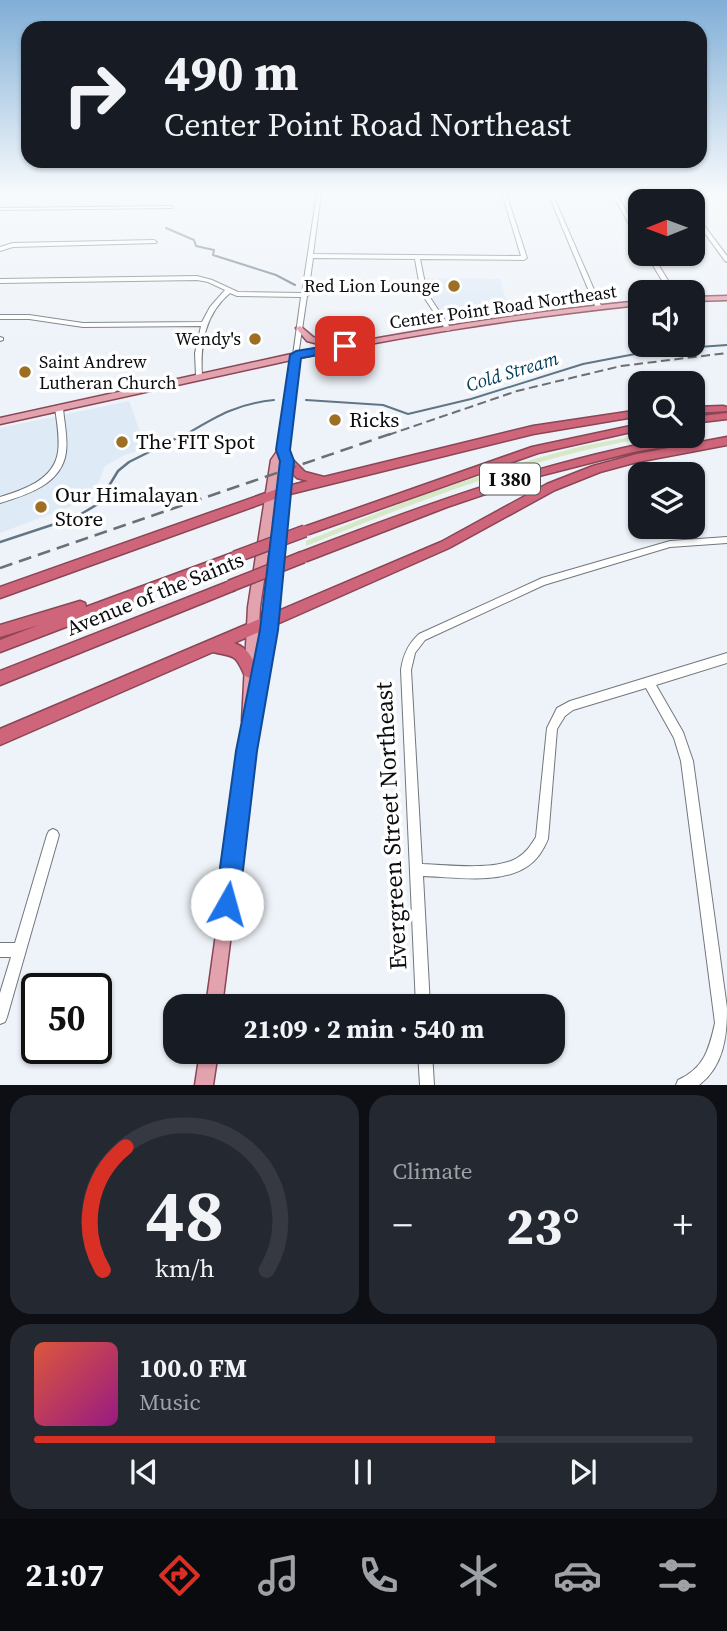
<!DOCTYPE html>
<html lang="en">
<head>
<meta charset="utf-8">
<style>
  :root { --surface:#171b24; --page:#242831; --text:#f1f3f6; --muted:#9ea1a6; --line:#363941; --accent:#d93025 }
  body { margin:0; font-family:"Source Serif 4",serif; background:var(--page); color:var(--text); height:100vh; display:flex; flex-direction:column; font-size:26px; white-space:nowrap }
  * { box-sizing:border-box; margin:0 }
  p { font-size:23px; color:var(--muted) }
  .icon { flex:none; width:38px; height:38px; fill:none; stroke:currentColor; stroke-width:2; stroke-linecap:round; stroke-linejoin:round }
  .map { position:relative; height:1085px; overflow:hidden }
  .sheet { display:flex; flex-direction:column; gap:10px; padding:10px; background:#0d0f14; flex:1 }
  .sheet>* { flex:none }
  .banner { position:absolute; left:21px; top:21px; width:686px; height:147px; border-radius:21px; box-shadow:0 2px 5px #0004; background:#171b24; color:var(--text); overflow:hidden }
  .needle { width:46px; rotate:269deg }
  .buttons { position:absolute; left:628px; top:189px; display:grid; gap:14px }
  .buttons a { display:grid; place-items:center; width:77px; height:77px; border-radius:14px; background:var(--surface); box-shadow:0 2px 5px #0004; font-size:35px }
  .speed { position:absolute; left:21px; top:973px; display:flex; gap:14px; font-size:35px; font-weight:700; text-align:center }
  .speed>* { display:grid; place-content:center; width:91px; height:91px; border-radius:50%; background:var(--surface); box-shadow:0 2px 5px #0004; line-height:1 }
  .speed .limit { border:4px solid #111; border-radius:10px; background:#fff; color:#111 }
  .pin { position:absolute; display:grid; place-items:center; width:60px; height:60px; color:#fff; margin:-30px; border-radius:14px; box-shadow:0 4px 10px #0006 }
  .me { position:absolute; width:77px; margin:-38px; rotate:7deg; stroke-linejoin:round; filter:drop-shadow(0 0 5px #0008) }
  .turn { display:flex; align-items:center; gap:24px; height:147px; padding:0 28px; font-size:32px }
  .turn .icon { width:91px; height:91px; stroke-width:2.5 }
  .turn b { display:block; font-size:49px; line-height:60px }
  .big { font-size:52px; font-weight:700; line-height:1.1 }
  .sheet .card { flex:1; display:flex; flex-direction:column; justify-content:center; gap:10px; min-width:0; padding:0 24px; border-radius:21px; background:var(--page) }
  .sheet .dial { align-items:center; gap:0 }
  .dial svg { height:182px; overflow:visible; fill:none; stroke:var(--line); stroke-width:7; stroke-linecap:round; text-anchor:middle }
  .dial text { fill:var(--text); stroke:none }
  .song { display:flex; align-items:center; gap:21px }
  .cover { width:84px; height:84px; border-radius:10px; background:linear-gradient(135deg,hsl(10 70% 55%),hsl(310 70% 35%)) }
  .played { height:7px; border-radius:4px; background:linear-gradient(90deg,var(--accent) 70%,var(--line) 70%) }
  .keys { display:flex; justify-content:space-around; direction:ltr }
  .heat { display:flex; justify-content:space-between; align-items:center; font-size:38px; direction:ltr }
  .sheet .tiles { flex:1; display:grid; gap:10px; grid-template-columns:1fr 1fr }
  .card:last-child { grid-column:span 2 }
  .trip { position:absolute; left:163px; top:994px; width:402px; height:70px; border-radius:21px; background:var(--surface); box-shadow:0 2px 5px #0004; font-weight:700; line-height:70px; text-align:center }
  .menu { display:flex; height:112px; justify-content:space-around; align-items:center; background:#090b0e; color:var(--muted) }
  .menu .icon { width:49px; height:49px }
  .menu .active { color:var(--accent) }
  .menu b { font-size:32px; color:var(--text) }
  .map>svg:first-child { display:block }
</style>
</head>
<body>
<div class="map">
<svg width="727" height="1085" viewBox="0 0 727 1085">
  <rect width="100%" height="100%" fill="#eef3f9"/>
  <!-- built -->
  <path fill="#dfeaf7" d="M423 278 500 279 510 313 449 323 430 298Z
    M129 401 146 448 125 455 105 466 97 487 77 504 0 533V428Z"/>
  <!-- green -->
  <path fill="#d7e8c7" d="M640 435 658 436C535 455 421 500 306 546V541L420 496 512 465 582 446Z"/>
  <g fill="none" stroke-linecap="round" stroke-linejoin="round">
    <!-- stream-far1 -->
    <path stroke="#607686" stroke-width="2" d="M166 228 194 240 196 246 214 250 213 255 276 275 295 285
      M306 400 383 405 408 414 471 399 583 364 656 350 727 345
      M185 435C217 416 236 404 274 400"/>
    <!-- stream -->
    <path stroke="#607686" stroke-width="2.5" d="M0 542 76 517 98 504 118 471 129 462 187 433"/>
    <!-- minor casing -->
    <g stroke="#72777d" stroke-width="2">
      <path id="minor" d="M317 193H321L313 254 521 256 502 193H506L527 258 524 260 420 259 427 293 451 329 448 331 446 330 421 293 415 259 313 258 308 294 309 295 307 296 298 356H294L293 355 301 297 237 296 230 293C205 314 200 344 202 376L199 378 196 376 195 353 201 326 83 327 29 319H0V315H29L83 323 202 322 210 307 225 290 208 282 197 280 0 283V279L197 276 212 280 238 292 302 293Z
        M548 193H552L602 308 601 309 596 308Z
        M612 193H616L640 235V240L637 239Z
        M672 193H677L685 201H680Z
        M172 206V208H170L0 210V208Z
        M693 213H695L727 256V262L725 261 693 217Z
        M154 240 157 242 156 243 13 247 0 251V247L13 243Z
        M646 254H652L675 292H669Z
        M0 337 3 338V340L0 341Z
        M56 406H59L63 408C64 422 68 438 66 452 62 484 27 495 0 503V497C23 490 54 480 58 452 60 438 57 422 55 408Z
        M727 537V543L670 547 544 585 425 640 415 653 411 670 422 864C447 865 496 871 517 858 526 853 531 845 536 837L547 728 557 708 570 701 727 653V663L656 685 683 732 693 761 727 1008C727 1036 724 1066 699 1085H676L678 1080C704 1068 709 1050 715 1023L681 761 674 738 646 688 573 710 565 716 557 729 548 839C544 849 537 860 528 866 501 885 454 877 423 876L430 1006H416L401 670C403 655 408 644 419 634L542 578 670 541Z
        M53 829 57 831 59 835 7 1017 5 1022 0 1024V993L11 957H0V943H15L47 835 49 831Z
        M418 1052H432L434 1085H420Z"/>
    </g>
    <!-- major casing -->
    <g stroke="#8a4654" stroke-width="3">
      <path id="major" d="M727 296V300L693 301V297Z
        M640 301V305C526 317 412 334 300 358L288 450 292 461 275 630 254 751 222 1006H206L245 726 242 721 248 607 271 460 278 450 291 360 0 424V418L296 353 330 347 307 341 296 328 300 326 313 337 335 343V346C436 327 538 311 640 301ZM282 459 263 630 257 661 260 607Z
        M200 1052H218L213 1085H195Z"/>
    </g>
    <!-- highway casing -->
    <g stroke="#8a4654" stroke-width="3">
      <path id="highway" d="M723 406 727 407V411L693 413V407Z
        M640 410V416L533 434 286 495 0 598V587L280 488 308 481 297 478 283 464 282 461 283 458H291L305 472 324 477 533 426Z
        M727 413V419L693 423V417Z
        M640 424V430L538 453 309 534H301L299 531 301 528 532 447Z
        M683 436 688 440 687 443 633 452 539 476 447 507 307 561H299L297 557 299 553C426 504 547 460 683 436Z
        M727 437V445L637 462 600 472 555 490 449 548 234 643C248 648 253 658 257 671L255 676 250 678 245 676C235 653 234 657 213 652L0 745V729L441 542 547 484 593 466 637 454Z
        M235 552 239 553 241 557 239 561 0 652V640L39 625 0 637V625L80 601 85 603 86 607Z
        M230 581 235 582 236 586 235 590 0 685V671Z"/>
    </g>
    <!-- minor -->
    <use href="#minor" fill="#fff" fill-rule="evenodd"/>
    <!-- major -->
    <use href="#major" fill="#e2a3af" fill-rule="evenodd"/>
    <!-- highway -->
    <use href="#highway" fill="#cf657a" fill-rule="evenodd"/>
    <!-- rail-far1 -->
    <path stroke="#6c6f73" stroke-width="2" stroke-dasharray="9 4.5" stroke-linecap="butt" d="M388 435 517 391 621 366 727 353"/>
    <!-- rail -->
    <path stroke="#6c6f73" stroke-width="2.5" stroke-dasharray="13 7" stroke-linecap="butt" d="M0 568 393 433"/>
    <!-- highway-bridge casing -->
    <g stroke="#8a4654" stroke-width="14" stroke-linecap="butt">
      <path id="highway-bridge" d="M235 557 305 531
        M230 586 303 557"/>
    </g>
    <!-- highway-bridge -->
    <use href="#highway-bridge" stroke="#cf657a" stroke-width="11"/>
  </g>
  <!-- sky -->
  <linearGradient id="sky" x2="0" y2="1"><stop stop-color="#80aed6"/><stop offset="0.56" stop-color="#f7fafc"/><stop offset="1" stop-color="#f7fafc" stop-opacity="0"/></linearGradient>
  <rect width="727" height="345" fill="url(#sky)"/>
  <!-- route -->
  <path fill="#1a73e8" stroke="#114b97" stroke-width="2" d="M345 343 351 346 349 349 301 358 290 450 294 461 278 630 257 751 239 904 235 913 227 916 219 913 215 904 236 751 260 630 280 461 276 450 290 355 296 351Z"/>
  <!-- markers -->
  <g fill="#9e6f22" stroke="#fff" stroke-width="2.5">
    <circle cx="454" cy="286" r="7"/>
    <circle cx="255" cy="339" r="7"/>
    <circle cx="25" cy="372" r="7"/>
    <circle cx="335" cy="420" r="7"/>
    <circle cx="122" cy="442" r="7"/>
    <circle cx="41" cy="507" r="7"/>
  </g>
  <g text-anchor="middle" stroke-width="7" stroke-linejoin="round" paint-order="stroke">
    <!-- far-poi labels -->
    <g font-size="18" fill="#0a0c0e" stroke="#fff" text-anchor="end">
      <text x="440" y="292">Red Lion Lounge</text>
      <text x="241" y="345">Wendy's</text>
      <text x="39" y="368" text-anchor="start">Saint Andrew<tspan x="39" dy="21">Lutheran Church</tspan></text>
    </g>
    <!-- far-street labels -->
    <g font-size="18" fill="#0a0c0e" stroke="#fff">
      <text transform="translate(503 307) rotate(-8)" y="6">Center Point Road Northeast</text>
    </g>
    <!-- far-water labels -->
    <g font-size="19" font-style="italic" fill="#023d5d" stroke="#fff">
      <text transform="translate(512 371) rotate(-17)" y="7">Cold Stream</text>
    </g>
    <!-- shield labels -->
    <rect fill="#fff" stroke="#545556" stroke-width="2" x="480" y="463.5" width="60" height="31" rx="5"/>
    <g font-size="19" font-weight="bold" fill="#0a0c0e">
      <text x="510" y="486">I 380</text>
    </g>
    <!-- poi labels -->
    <g font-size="21" fill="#0a0c0e" stroke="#fff" text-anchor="start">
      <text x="349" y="427">Ricks</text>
      <text x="136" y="449">The FIT Spot</text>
      <text x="55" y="502">Our Himalayan<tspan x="55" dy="24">Store</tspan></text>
    </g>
    <!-- street labels -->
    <g font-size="21" fill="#0a0c0e" stroke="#fff">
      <text transform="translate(155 594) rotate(-22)" y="7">Avenue of the Saints</text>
    </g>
    <!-- near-street labels -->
    <g font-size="24" fill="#0a0c0e" stroke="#fff">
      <text transform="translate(391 826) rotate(-93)" y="8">Evergreen Street Northeast</text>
    </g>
  </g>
</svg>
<div class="buttons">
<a><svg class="needle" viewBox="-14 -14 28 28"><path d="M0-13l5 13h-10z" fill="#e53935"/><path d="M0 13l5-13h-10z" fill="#9ea1a6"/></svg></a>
<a><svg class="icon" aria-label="sound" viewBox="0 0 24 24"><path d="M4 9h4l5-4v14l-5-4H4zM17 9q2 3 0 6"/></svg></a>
<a><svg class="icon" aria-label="search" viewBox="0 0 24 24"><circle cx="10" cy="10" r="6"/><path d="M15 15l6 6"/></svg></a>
<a><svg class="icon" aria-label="layers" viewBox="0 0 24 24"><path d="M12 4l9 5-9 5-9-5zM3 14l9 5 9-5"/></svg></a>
</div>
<div class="speed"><div class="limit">50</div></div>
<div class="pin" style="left:345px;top:346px;background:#d93025"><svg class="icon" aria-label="arrive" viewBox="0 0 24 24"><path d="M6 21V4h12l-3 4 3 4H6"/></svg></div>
<svg class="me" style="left:227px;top:904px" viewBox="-20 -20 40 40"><circle r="19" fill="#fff"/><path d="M0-13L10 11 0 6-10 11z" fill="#1a73e8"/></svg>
<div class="trip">21:09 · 2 min · 540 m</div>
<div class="banner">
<div class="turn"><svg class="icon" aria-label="right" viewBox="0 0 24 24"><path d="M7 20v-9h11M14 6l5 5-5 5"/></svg><div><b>490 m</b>Center Point Road Northeast</div></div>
</div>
</div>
<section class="sheet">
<div class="tiles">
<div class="card dial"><svg viewBox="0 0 100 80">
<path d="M14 69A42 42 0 1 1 86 69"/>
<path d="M14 69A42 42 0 0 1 24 15" stroke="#d93025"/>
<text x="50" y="56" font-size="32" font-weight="700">48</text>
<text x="50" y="72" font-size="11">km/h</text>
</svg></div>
<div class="card"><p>Climate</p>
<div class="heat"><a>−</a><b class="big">23°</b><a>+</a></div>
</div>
<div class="card">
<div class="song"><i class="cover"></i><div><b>100.0 FM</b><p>Music</p></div></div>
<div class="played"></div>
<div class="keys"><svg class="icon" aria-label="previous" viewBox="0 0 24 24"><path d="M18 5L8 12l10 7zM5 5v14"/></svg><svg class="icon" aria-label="pause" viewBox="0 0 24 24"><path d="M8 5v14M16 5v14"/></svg><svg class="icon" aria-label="next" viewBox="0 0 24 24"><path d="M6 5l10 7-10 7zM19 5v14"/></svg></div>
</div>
</div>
</section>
<nav class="menu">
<b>21:07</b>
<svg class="icon active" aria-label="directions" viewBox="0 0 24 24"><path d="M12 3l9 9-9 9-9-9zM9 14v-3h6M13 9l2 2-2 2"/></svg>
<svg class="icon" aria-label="music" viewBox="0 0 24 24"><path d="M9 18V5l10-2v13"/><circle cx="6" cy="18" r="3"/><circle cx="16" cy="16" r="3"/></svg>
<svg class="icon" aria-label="phone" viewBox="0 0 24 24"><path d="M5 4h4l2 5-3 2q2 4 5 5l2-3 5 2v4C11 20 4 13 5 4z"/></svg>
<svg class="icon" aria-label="climate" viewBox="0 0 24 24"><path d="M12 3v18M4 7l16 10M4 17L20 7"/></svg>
<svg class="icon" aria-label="car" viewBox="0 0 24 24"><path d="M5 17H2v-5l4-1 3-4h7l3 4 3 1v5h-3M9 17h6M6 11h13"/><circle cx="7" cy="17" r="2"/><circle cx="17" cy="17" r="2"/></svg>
<svg class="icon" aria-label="filters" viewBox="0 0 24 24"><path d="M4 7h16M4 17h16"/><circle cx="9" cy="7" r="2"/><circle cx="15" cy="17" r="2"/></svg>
</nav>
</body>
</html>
